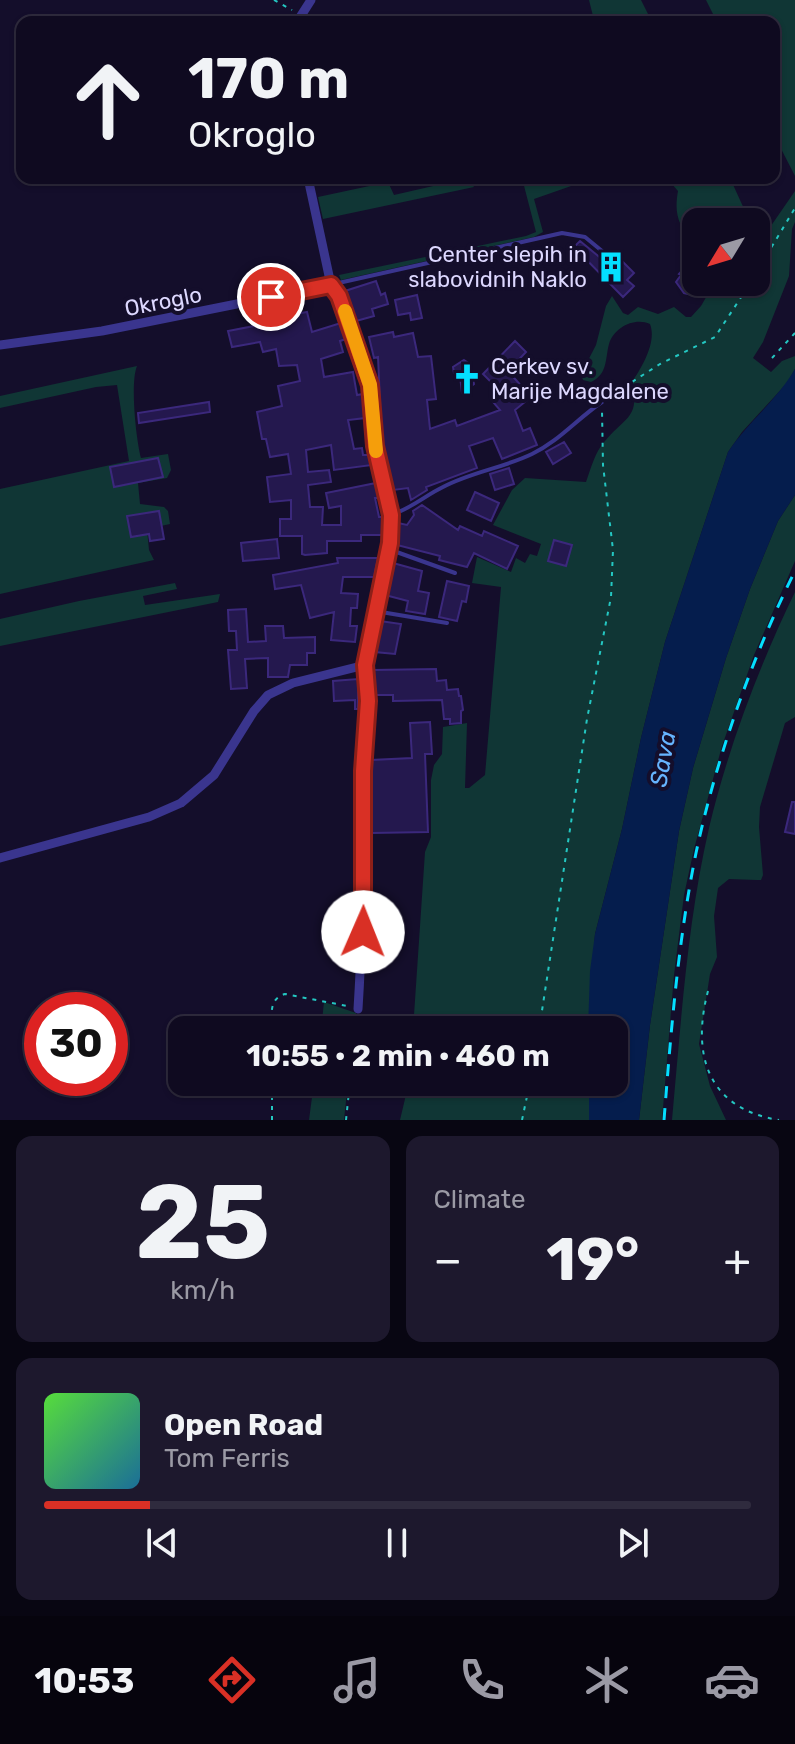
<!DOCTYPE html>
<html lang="en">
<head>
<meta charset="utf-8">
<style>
  :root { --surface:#0f0a20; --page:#1d182d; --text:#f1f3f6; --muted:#9b9aa5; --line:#2f2b3e; --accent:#d93025 }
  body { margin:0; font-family:Rubik,sans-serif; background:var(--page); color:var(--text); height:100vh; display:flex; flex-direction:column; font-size:30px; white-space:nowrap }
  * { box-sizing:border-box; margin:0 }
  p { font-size:26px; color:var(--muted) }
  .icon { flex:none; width:44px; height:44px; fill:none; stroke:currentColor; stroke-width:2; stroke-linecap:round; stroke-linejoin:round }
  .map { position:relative; height:1120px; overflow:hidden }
  .side { display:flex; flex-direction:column; gap:16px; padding:16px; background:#080612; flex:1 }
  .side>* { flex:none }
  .top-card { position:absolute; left:16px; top:16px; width:764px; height:168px; border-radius:16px; box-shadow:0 2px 6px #0004,0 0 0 2px var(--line); background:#0f0a20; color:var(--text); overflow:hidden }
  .needle { width:52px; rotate:232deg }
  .tools { position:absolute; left:682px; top:208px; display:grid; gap:16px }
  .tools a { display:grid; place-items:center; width:88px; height:88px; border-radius:16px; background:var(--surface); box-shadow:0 2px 6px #0004,0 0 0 2px var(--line); font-size:40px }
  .speed { position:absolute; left:24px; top:992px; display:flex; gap:16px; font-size:40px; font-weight:700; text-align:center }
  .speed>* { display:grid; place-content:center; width:104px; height:104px; border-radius:50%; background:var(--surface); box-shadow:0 2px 6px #0004,0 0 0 2px var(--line); line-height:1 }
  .speed .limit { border:12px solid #d22; background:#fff; color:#111 }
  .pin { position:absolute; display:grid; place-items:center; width:68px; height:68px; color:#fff; margin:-34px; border:4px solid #fff; border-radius:50%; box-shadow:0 2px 8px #0007 }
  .me { position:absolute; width:88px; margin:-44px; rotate:1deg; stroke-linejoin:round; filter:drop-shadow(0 0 6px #0008) }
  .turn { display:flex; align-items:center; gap:28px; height:168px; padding:0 40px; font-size:36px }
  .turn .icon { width:104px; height:104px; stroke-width:2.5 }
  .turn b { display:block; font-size:56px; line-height:68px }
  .big { font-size:60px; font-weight:700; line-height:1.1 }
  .side .card { flex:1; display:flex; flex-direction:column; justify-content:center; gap:12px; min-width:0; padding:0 28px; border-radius:16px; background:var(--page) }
  .side .dial { align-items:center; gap:0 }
  .dial b { font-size:104px; line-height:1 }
  .song { display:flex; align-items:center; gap:24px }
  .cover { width:96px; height:96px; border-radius:12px; background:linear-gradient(135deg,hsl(110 70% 55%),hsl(200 70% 35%)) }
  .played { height:8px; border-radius:4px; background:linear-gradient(90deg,var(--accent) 15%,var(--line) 15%) }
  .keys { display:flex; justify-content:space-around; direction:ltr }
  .heat { display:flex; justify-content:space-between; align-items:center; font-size:44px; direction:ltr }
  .side .tiles { flex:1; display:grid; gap:16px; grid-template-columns:1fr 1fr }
  .card:last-child { grid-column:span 2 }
  .trip { position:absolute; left:168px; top:1016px; width:460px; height:80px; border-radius:16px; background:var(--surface); box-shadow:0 2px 6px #0004,0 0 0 2px var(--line); font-weight:700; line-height:80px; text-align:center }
  .tabs { display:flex; height:128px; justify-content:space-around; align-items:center; background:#06040d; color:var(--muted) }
  .tabs .icon { width:56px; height:56px }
  .tabs .on { color:var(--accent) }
  .tabs b { font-size:36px; color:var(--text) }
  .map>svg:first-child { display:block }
</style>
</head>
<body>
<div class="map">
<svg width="795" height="1120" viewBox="0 0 795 1120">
  <rect width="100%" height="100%" fill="#140e2b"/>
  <!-- green -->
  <path fill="#103635" d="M589 0H641L652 22H576L594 20Z
    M706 0H795V176L774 135V22H717Z
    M468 178 474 187 323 219 318 197 388 182 394 195Z
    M522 178H594L534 199 543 232 534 237 341 280 339 275 526 236 536 232Z
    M662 178H730L750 222H696L694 241C678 227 674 213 678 191L671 183Z
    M795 191V222L792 229 789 276 763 342 753 358 771 372 782 361 795 356V369L787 383 742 432 728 452 665 642 641 738 622 829 595 934 588 1030H413L425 852 431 837V780L434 765 442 754 443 727 467 723 465 788H469L485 775 501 587 472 583 477 557 511 572 516 558 525 563 530 554 537 556 541 544 493 525 512 490 525 478 586 482C591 468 595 452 605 441 626 416 640 418 632 382 642 367 657 342 650 324 635 317 614 327 609 344 605 359 608 374 591 382L583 380 581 374 596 345 606 306 612 296 623 313 628 315 638 307 658 314 674 307 686 317H691L701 306 715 282H756V235L764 236Z
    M137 366C130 383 136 439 141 458L168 454 171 470 167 478 138 483 140 504 164 507 168 511 170 524 147 529 149 550 154 560 0 594V489L129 461 117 385 96 387 0 408V396Z
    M795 495V561L754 655 722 746 694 849 684 895 674 975 662 1120H639L650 1025 679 831 693 768 726 658 750 589 778 521Z
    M175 583 177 589 143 596 145 605 220 594 218 602 0 646V619L79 601Z
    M795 592V717L785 723 760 807 759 827 763 875 761 880H757L729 879 718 888 714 916 717 957 710 974 699 1044 710 1086 726 1120H672C681 1023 687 924 709 828 728 748 759 666 795 592Z
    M324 1002 356 1013 354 1030H321Z
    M314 1082H348L344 1120H309Z
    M409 1082H589V1120H400Z"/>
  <!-- water -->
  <path fill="#051d4d" d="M795 369V495L778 521 750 589 726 658 693 768 679 831 650 1025 639 1120H589V1082H614V1030H588L590 971 595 934 622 829 641 738 665 642 728 452C748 422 777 400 795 369Z"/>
  <!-- building -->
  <path fill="#24184e" stroke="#3b287c" stroke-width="2" d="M580 241 603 260 606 257 609 261 616 255 634 273 627 280 634 286 623 297 574 247Z
    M690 262 696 266V282H709L696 296 684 293 676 282 681 275 679 274Z
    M376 281 381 295 385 293 388 304 372 309 374 316 356 321 345 291Z
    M417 295 422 318 411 320 410 313 398 315 395 300Z
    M307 312 312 332 341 323 346 339 340 341 343 352 321 359 324 377 353 372 357 395 363 394 365 418 348 420 354 449 362 448 363 455H369L372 465 334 470 331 445 306 450 308 472 329 470 331 482 308 485 310 507H323L322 525H341V506L329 508 326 493 376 483 379 498H375L379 517H383V535H361V541H327V553L305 555 302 554V536H280V519H291V500L270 502 267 477 291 474 288 454 270 457 266 439H262L257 412 282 406 278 386 300 381 297 365 279 366 276 349 263 352 260 342 232 347 228 331 280 321 279 317Z
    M393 332 394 337 413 333 418 357 431 356 436 399 427 400 430 429 455 420 457 426 500 410 493 402 503 394 483 374 515 341 526 352 508 371 531 397 515 410 523 431 530 428 537 445 502 459 493 438 469 446 477 468 426 487 427 490 411 500 408 488 393 490 382 445 378 357 374 358 369 337Z
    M464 360 470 364 474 384 470 387 471 392 462 393 460 376 454 373 453 367Z
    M209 402 210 412 139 423 138 413Z
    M564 442 571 453 553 464 546 452Z
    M158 458 163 477 114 487 110 467Z
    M509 468 514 484 495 490 490 474Z
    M475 492 499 503 491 521 467 510Z
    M422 505 458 530 460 526 482 536 484 531 518 546 507 569 474 553 467 567 439 560 440 556 397 545 398 523 407 525 414 515 413 511Z
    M159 511 164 539 150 541 149 534 131 537 127 516Z
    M277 539 279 558 243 561 241 543Z
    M554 540 572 545 566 566 548 561Z
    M337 558H378L374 577H343L341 593 358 594 357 608H351L350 626H357L355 642 331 640 334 612 310 618 301 585 275 589 273 575 338 563Z
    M393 563 422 571 418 591 429 593 425 614 406 611 408 601 385 595Z
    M447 581 469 586 466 602 462 601 457 621 439 617Z
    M246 609 248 642 266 641 265 626H283L284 638 315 637V653H307V665H290L288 677H268V658L245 659 247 688 231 689 228 650H237L236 631H229L228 610Z
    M380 621 401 624 395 654 375 652Z
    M436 669 437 681 446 680 447 690 458 689 459 696H461L463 710 461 711V723L450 724V719H444L442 700 393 701V695H373V670Z
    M358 679V709H355V700L334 701 333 681Z
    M430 722 432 754H425L428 832 372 833 371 760 412 758 410 723Z
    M792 802H795V834L785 832Z"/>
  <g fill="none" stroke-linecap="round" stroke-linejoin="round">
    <!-- path -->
    <path stroke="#24c7c2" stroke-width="2" stroke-dasharray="4 6" stroke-linecap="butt" d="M274 0 292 10
      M756 273 795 208
      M772 358 795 333
      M607 398 660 364 715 337 751 282
      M708 991C691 1055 708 1109 779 1120
      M272 1030C272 1015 268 999 285 994L347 1006
      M356 1030 357 1019
      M539 1030 587 719 611 597 613 550 603 465 602 410
      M272 1120V1082
      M346 1120 350 1082
      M522 1120 530 1082"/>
    <!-- lane -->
    <path stroke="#3a358e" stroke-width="4" d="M334 284 562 233 585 237 602 251
      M393 514C412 508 426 495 443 487 471 472 503 468 532 454 559 441 577 419 602 402
      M391 550 455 573
      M375 611 447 623"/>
    <!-- street -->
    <path stroke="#3a358e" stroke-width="9" d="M297 22 311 0
      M0 345 102 331 331 285 308 178
      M0 858 149 817 181 803 214 775 254 711 268 695 293 683 365 665 378 590 390 543 391 515 375 446 370 385 339 296 331 285
      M358 1009C363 930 364 853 363 775 363 738 368 702 365 665"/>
    <!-- rail -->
    <path stroke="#04dfff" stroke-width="3" stroke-dasharray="12 10" stroke-linecap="butt" d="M664 1120C671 1031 678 941 696 853 716 759 752 657 795 571"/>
  </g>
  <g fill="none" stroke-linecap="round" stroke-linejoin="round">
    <!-- route casing -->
    <g stroke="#8d1f18" stroke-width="20">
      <path id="route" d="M271 297 331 285 339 296 370 385 375 446 391 515 390 543 365 665 368 701 363 771V932"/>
    </g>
    <!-- route -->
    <use href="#route" stroke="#d93025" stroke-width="14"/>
    <!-- slow -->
    <path stroke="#f59e0b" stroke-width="14" d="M345 311 370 385 376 451"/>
  </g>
  <!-- icons -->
  <defs>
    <g id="building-bare" transform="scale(2.4)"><path d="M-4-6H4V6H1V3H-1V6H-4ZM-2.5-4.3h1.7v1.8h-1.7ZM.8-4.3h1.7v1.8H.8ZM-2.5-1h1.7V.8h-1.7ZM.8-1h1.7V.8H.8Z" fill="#04dfff" stroke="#140e2b" stroke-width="2.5" paint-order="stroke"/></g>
    <g id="church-bare" transform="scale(2.4)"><path d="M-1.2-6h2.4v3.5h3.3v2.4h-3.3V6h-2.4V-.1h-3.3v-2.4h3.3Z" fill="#04dfff" stroke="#140e2b" stroke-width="2.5" paint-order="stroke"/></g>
  </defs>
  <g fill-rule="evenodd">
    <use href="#building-bare" x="611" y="267"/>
    <use href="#church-bare" x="467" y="379"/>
  </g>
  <g text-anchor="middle" stroke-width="8" stroke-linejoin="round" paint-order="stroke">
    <!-- poi labels -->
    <g font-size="22" fill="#ddd8ff" stroke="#140e2b" text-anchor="end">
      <text x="587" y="262">Center slepih in<tspan x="587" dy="25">slabovidnih Naklo</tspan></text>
      <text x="491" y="374" text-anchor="start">Cerkev sv.<tspan x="491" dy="25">Marije Magdalene</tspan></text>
    </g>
    <!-- street labels -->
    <g font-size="22" fill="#ddd8ff" stroke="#140e2b">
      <text transform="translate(163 301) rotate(-11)" y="8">Okroglo</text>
    </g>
    <!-- water labels -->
    <g font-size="24" font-style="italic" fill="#66b4ff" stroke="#140e2b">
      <text transform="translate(663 759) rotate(-80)" y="8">Sava</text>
    </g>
  </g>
</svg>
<div class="tools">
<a><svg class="needle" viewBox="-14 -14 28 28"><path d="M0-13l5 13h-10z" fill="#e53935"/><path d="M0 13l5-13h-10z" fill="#9b9aa5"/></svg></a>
</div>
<div class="speed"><div class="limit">30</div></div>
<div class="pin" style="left:271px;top:297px;background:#d93025"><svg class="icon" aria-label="arrive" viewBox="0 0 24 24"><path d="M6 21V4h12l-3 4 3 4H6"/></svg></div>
<svg class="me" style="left:363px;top:932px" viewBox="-20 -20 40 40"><circle r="19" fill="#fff"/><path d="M0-13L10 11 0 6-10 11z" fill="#d93025"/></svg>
<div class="trip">10:55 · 2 min · 460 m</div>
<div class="top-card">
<div class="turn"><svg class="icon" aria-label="ahead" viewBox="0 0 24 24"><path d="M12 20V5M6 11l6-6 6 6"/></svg><div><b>170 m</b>Okroglo</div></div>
</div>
</div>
<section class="side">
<div class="tiles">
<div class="card dial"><b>25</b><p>km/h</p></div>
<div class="card"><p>Climate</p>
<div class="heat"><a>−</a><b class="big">19°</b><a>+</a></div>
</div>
<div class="card">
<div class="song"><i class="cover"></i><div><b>Open Road</b><p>Tom Ferris</p></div></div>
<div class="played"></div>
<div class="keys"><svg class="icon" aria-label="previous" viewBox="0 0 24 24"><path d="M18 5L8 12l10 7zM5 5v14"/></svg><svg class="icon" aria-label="pause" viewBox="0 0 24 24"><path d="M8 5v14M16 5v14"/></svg><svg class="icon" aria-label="next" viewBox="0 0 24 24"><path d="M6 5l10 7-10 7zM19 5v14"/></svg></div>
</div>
</div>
</section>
<nav class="tabs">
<b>10:53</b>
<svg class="icon on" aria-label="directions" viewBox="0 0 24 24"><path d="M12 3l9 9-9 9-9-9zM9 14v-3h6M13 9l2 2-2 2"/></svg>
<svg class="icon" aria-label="music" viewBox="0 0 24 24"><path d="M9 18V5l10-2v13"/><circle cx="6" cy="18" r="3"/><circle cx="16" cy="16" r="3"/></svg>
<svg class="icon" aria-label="phone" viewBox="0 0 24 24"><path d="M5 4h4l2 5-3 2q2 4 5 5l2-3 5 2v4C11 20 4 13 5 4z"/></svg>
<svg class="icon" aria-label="climate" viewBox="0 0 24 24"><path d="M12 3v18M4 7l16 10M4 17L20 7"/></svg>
<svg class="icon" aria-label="car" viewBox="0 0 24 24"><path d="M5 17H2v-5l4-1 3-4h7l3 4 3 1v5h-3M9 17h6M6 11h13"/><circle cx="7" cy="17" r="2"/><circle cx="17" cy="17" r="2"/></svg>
</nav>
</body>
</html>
